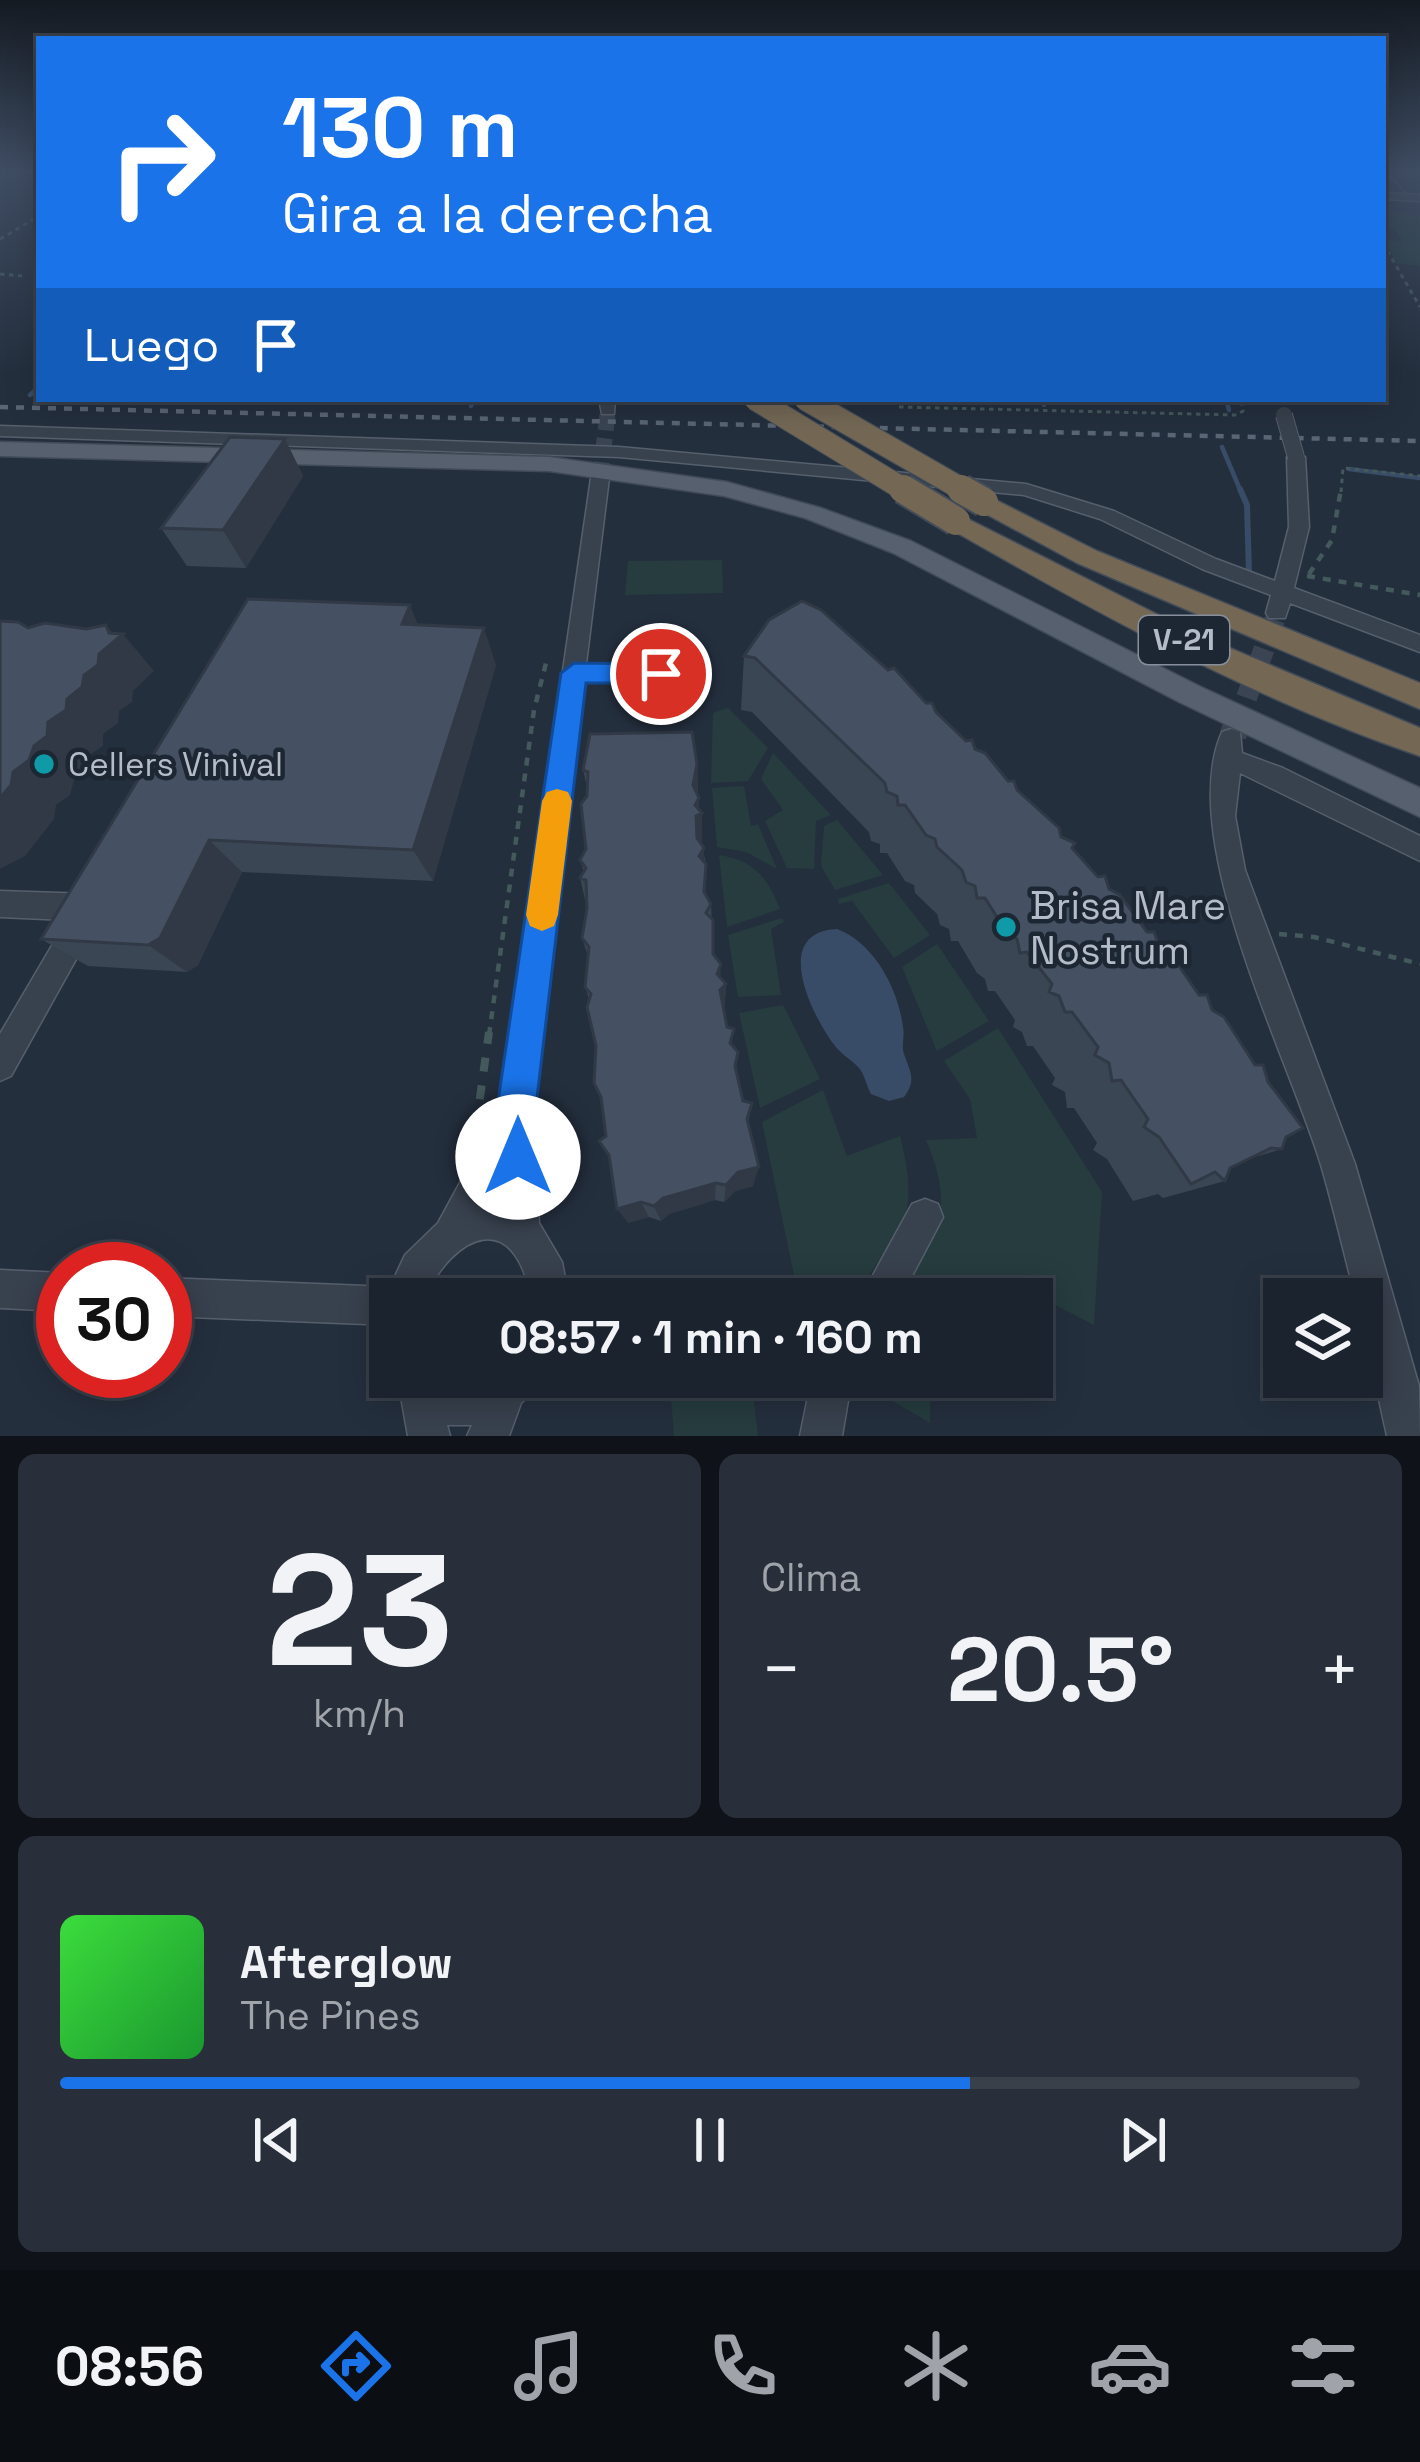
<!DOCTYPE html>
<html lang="es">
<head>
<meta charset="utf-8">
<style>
  :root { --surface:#1b232e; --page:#282f3a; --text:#f1f3f6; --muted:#a0a4aa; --line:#39404a; --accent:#1a73e8 }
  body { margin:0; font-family:"Space Grotesk",sans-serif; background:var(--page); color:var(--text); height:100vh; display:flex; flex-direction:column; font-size:45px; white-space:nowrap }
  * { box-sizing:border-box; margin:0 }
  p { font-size:39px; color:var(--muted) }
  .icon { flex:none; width:66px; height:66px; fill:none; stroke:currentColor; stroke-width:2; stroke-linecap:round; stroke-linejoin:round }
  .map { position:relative; height:1436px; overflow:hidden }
  .panel { display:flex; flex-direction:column; gap:18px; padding:18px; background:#0f1319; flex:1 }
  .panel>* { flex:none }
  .hud { position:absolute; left:36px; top:36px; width:1350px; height:366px; border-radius:0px; box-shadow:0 6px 30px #0003,0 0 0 3px var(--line); background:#1a73e8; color:#fff; overflow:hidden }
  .fabs { position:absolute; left:1263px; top:1278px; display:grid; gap:24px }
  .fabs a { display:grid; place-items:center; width:120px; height:120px; border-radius:0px; background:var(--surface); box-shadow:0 6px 30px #0003,0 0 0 3px var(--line); font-size:60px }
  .speed { position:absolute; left:36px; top:1242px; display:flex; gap:24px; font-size:60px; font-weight:700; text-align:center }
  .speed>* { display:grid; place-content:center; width:156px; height:156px; border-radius:50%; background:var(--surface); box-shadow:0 6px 30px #0003,0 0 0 3px var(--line); line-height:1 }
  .speed .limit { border:18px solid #d22; background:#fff; color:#111 }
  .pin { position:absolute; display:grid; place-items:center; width:102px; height:102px; color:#fff; margin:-51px; border:6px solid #fff; border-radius:50%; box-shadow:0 3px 12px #0007 }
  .me { position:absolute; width:132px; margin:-66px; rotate:0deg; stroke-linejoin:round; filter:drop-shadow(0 0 9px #0008) }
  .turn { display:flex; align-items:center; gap:42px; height:252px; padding:0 48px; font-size:54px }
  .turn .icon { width:156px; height:156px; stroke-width:2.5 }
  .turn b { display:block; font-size:84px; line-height:102px }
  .then { display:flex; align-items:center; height:114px; padding:0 48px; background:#0003; gap:24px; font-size:45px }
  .big { font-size:90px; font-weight:800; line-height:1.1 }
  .panel .widget { flex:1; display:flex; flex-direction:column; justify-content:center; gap:18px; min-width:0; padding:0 42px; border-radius:18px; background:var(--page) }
  .panel .dial { align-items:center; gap:0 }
  .dial b { font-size:156px; line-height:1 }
  .song { display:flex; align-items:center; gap:36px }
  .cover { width:144px; height:144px; border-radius:18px; background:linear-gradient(135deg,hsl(120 70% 55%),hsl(130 70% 35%)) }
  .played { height:12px; border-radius:6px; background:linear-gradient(90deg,var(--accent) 70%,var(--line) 70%) }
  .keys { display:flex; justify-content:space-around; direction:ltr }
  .heat { display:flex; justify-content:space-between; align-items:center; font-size:66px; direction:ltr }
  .panel .tiles { flex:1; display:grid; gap:18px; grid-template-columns:1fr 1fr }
  .widget:last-child { grid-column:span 2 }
  .trip { position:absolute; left:369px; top:1278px; width:684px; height:120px; border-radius:0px; background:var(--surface); box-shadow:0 6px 30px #0003,0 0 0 3px var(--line); font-weight:800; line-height:120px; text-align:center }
  .dock { display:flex; height:192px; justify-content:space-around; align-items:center; background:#0b0e12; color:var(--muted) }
  .dock .icon { width:84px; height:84px }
  .dock .on { color:var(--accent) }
  .dock b { font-size:54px; color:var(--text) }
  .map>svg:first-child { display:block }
</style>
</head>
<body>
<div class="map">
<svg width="1420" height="1436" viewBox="0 0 1420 1436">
  <rect width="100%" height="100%" fill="#242f3e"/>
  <!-- green -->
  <path fill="#263c3f" d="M1383 211 1420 214V266L1397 264 1385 240 1402 241 1397 231 1383 224Z
    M722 560 723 593 625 595 628 561Z
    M728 708 768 748 748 781 711 783 713 713Z
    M773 753 831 815 816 821 814 869 787 868 765 821 783 810 761 779Z
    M744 786 751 826 758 824 777 869 746 852 717 847 712 788Z
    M837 820 883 875 835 890 821 866 824 826Z
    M719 855C755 861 767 877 780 909L727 927Z
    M889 883 930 935 894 958 852 901 839 904 838 899Z
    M782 918 784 922 771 929 781 995 738 997 728 935Z
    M937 944 989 1021 937 1051 902 967Z
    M783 1005 820 1079 760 1108 739 1013Z
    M998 1028 1102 1192 1094 1325 1022 1288 992 1289 969 1299H896C937 1236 957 1214 926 1140L977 1138 970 1099 944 1061Z
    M823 1090 847 1156 900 1136C922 1224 900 1230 851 1299H799L762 1122Z
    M720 1377H751L758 1436H674L670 1385Z
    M851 1377H930V1423Z"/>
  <!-- water -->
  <path fill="#394c67" d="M837 929C874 943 898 988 903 1027 905 1036 901 1046 904 1054 910 1072 917 1079 904 1097L889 1101 871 1094C867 1087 864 1073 859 1068 851 1059 840 1054 832 1042 810 1011 772 932 837 929Z"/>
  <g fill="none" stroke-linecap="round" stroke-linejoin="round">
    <!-- stream-far2 -->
    <path stroke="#394c67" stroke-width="3" d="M1386 172 1409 197 1405 196"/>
    <!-- stream-far1 -->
    <path stroke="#394c67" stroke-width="4.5" d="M30 395 39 387
      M1044 399V405
      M1226 399 1229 410
      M471 406 475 399
      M1222 447 1241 492
      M1349 469 1420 478"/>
    <!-- stream -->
    <path stroke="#394c67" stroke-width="6" d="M1240 489 1247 505 1249 573"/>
    <!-- minor-tunnel-far2 -->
    <path stroke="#3a4453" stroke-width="16" stroke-dasharray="16 8" stroke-linecap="butt" d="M600 478 608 410"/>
    <!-- minor-tunnel-far1 -->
    <path stroke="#3a4453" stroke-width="21" stroke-dasharray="21 10" stroke-linecap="butt" d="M1236 727 1277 613"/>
    <!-- minor-tunnel -->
    <path stroke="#3a4453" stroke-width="27" stroke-dasharray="27 14" stroke-linecap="butt" d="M1233 735 1237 724"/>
    <!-- minor casing -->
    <g stroke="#565f6c" stroke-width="3">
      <path id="minor" d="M1383 193 1420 195V201L1383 199Z
        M599 399H615L614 414H602Z
        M0 426 619 447 1026 484 1114 511 1216 559 1275 581 1289 527 1287 457 1296 452 1305 457 1309 527 1294 588 1420 635V652L1290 603 1285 618H1269L1266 613 1271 595 1202 569 1100 519 1024 495 619 457 0 436Z
        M600 473 609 478 586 664H661L672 673 661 682H584L532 1115 539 1223 562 1262 569 1299H531C515 1207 454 1233 424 1299H390V1325L165 1316V1278L390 1287 405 1255 438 1223 499 1111 591 478ZM501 1177 502 1205 487 1204Z
        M1231 729 1240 732 1242 753 1283 768 1420 836V861L1240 773 1235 816 1245 870 1355 1164 1419 1386 1420 1436H1387L1362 1322V1299H1356C1344 1254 1334 1209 1321 1165 1287 1054 1175 837 1222 732Z
        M0 891 90 894 100 898 104 907 100 916 91 920 94 926 89 936 11 1076 0 1081V1034L67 920 0 917Z
        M925 1199 938 1204 943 1217 900 1299H860L912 1204Z
        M0 1270 63 1273V1311L0 1308Z
        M390 1377H437L449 1385 464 1386 489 1377H540L534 1391 521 1403 509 1436H467L472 1425H447L450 1436H408L401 1397Z
        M812 1377H852L842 1436H800Z"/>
    </g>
    <!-- major casing -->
    <g stroke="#414a57" stroke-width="3">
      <path id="major" d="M0 442 549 457 727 482 821 508 911 541 1199 686 1420 788V817L1179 702 893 553 805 518 724 496 549 471 0 456Z"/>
    </g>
    <!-- highway casing -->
    <g stroke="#434c59" stroke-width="3">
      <path id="highway" d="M984 494 1097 551 1420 683V709L1077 563 975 508 971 502Z
        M956 513 1194 633 1420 728V756C1255 700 1097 613 947 527L943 521 947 515Z"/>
    </g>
    <!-- path-far2 -->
    <path stroke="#44595c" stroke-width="3" stroke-dasharray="4.5 4.5" stroke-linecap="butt" d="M0 239 39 216
      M1383 243 1420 307
      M0 274 22 276
      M899 407 1237 415 1243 411 1241 399
      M1341 492 1343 468 1420 476"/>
    <!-- path-far1 -->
    <path stroke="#44595c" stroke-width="4.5" stroke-dasharray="8 8" stroke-linecap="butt" d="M1309 574 1332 540 1341 489
      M1307 576 1420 595
      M1279 934 1314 937 1420 964
      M489 1035 534 710 546 663H551"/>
    <!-- path -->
    <path stroke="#44595c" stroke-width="8" stroke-dasharray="14 14" stroke-linecap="butt" d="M476 1127 489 1032"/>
    <!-- minor -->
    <use href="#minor" fill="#38414e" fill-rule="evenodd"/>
    <!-- major -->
    <use href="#major" fill="#56606e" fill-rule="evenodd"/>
    <!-- highway -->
    <use href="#highway" fill="#746855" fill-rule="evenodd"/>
    <!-- rail -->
    <path stroke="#5a6575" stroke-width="4.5" stroke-dasharray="8 8" stroke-linecap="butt" d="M0 407 1420 441"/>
    <!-- minor-bridge casing -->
    <g stroke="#565f6c" stroke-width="18" stroke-linecap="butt">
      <path id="minor-bridge" d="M1284 415 1296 457"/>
    </g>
    <!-- highway-bridge-far1 casing -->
    <g stroke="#434c59" stroke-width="24" stroke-linecap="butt">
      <path id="highway-bridge-far1" d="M755 399 908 492
        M805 399 967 492"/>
    </g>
    <!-- highway-bridge casing -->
    <g stroke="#434c59" stroke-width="32" stroke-linecap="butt">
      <path id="highway-bridge" d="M903 489 956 521
        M961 489 984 502"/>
    </g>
    <!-- minor-bridge -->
    <use href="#minor-bridge" stroke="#38414e" stroke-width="16"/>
    <!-- highway-bridge-far1 -->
    <use href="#highway-bridge-far1" stroke="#746855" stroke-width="22"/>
    <!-- highway-bridge -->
    <use href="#highway-bridge" stroke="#746855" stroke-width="28"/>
  </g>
  <!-- wall -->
  <path fill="#3b4654" d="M285 439 303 476 246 568 187 566 161 528Z
    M418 625 496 665 433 881 242 872 198 965 187 972 88 966 41 939Z
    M744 656 926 703 936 712 1017 790 1072 848 1212 1010 1286 1137 1282 1149 1248 1159 1230 1168 1225 1181 1163 1198 1158 1194 1133 1201 1107 1159 1093 1150 1097 1143 1074 1108H1067L1065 1092 1052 1085 1055 1078 1033 1046H1027L1022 1032 1013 1027 1015 1020 995 991H988L985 979 977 973 958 941H951L949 929 940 925 937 914 915 893 914 885 905 881 887 853H880V844L871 841 869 832 752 712 741 710Z
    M697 764 698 795 699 810 702 813V846L706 864V895L711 904 713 954 720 978 726 984 724 1015 733 1047 743 1101 752 1103 748 1123 753 1186 735 1191 724 1202 715 1200 669 1214 661 1221 649 1217 628 1223 609 1158 599 1141 606 1136 596 1046 589 999 585 987 588 956 582 938 587 908 580 878 584 872 580 860 586 849 587 787 583 770Z"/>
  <!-- shaded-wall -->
  <path fill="#303945" d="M285 439 303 476 246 568 223 530Z
    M410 605 425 642 402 624Z
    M106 625 117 638 123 634 154 671 133 691 132 702 119 711 118 723 103 734V746L86 757V770L74 780 70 795 56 805 54 819 25 856 0 869V798L13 772 99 654 109 633Z
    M484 628 496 665 433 881 413 850Z
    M697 764 698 800 699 798V814L702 813V851L704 848V887L706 864V908L697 864 693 785Z
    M209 840 242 872 198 965 187 972 148 945Z
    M721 964 720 990 726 984 724 1021 717 974Z
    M759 1167 753 1186 735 1191 724 1202 726 1185 738 1172Z
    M716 1183 715 1200 669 1214 661 1221 654 1206 663 1198Z
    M641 1202 649 1217 628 1223 617 1209Z"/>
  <!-- building -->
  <path fill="#455162" stroke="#303945" stroke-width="3" d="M230 437 285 439 223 530 161 528Z
    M248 599 410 605 402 624 484 628 413 850 209 840 160 938 148 945 41 939Z
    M802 601 821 610 888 670 894 668 926 703H932L936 712 966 741 972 740 975 749 985 753 1008 781H1014L1017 790 1059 828 1061 837 1075 843 1072 848 1098 877 1105 876 1109 889 1120 895 1147 932H1154L1159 946 1170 953 1199 995H1207L1212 1010 1224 1017 1255 1065H1263L1268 1082 1303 1128 1286 1137 1282 1149 1271 1148 1230 1168 1225 1181 1215 1172 1191 1184 1159 1137 1144 1127 1148 1119 1121 1080 1112 1081 1109 1063 1095 1055 1098 1047 1072 1012H1065L1059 996 1049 992 1052 984 1027 952 1020 953 1017 939 1007 933 985 898H977L975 886 966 882 962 870 937 847 935 839 926 835 905 805H898L897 796 887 792 885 783 755 658 744 656 769 620Z
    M0 621 18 622 28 628 45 623 86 629 106 625 109 633 123 634 99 654 98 665 84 675 82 687 67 699 66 710 48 722 47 736 34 746 29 760 13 772 11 785 0 798Z
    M692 732 697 764 693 785 699 798 695 805 702 813 696 816 697 838 704 848 699 856 706 864 704 892 711 904 706 913 713 920V954L721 964 717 974 726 984 720 990 727 1027 734 1029 730 1043 738 1052 735 1066 743 1101 752 1103 747 1119 759 1167 738 1172 726 1185 716 1183 663 1198 654 1206 641 1202 617 1209 609 1155 599 1141 606 1136 601 1097 594 1083 596 1046 587 1007 591 994 585 987 589 947 582 938 587 908 586 880 580 878 586 868 580 860 586 849 581 804 587 796 588 772 583 770 590 734Z"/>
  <!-- sky -->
  <linearGradient id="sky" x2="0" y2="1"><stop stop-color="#141a22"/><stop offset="0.46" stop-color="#3f4d63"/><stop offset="1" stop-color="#3f4d63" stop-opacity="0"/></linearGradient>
  <rect width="1420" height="373" fill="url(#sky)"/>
  <!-- route -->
  <path fill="#1a73e8" stroke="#114b97" stroke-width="3" d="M574 663 661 664 674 674 661 683H586L535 1115 537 1157 531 1171 518 1176 504 1171 498 1157 496 1115 561 673Z"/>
  <!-- slow -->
  <path fill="#f59e0b" d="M557 789 568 792 572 801 558 915 554 926 542 931 530 926 526 915 542 801 547 792Z"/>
  <!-- markers -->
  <g fill="#0f9aa8" stroke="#1d2633" stroke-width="4.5">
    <circle cx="44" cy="764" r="12"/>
    <circle cx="1006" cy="927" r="12"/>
  </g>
  <g text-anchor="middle" stroke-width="9" stroke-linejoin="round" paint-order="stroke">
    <!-- shield labels -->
    <rect fill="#1d2633" stroke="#878f9c" stroke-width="3" x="1139" y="616" width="90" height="48" rx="9"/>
    <g font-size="30" font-weight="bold" fill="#b4bcc9">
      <text x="1184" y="650">V-21</text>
    </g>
    <!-- poi labels -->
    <g font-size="33" fill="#b4bcc9" stroke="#1d2633" text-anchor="start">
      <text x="68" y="776">Cellers Vinival</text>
    </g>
    <!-- near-poi labels -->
    <g font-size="39" fill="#b4bcc9" stroke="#1d2633" text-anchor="start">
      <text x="1030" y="919">Brisa Mare<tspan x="1030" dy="45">Nostrum</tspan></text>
    </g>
  </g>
</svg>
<div class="fabs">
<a><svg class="icon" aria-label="layers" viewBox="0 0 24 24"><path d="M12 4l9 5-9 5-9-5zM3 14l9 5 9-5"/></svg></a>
</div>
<div class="speed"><div class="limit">30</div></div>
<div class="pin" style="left:661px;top:674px;background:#d93025"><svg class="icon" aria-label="arrive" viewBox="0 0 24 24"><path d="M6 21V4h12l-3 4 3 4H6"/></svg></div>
<svg class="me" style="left:518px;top:1157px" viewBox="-20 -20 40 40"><circle r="19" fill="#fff"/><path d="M0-13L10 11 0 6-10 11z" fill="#1a73e8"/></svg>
<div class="trip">08:57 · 1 min · 160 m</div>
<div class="hud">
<div class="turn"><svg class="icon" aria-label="right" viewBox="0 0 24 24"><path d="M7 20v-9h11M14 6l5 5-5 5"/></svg><div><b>130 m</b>Gira a la derecha</div></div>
<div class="then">Luego<svg class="icon" aria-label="arrive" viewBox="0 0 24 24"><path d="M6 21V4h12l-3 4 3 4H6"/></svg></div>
</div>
</div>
<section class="panel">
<div class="tiles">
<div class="widget dial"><b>23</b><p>km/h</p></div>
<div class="widget"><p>Clima</p>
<div class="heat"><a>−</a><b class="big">20.5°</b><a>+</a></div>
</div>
<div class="widget">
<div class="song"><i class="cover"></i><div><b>Afterglow</b><p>The Pines</p></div></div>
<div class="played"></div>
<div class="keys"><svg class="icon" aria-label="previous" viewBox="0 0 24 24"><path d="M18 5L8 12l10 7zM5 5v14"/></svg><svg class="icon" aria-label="pause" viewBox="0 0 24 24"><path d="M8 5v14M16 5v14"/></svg><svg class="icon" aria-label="next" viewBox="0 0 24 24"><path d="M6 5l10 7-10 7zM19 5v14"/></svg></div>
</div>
</div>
</section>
<nav class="dock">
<b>08:56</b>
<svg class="icon on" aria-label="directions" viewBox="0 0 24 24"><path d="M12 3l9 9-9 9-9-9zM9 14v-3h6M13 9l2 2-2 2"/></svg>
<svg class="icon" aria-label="music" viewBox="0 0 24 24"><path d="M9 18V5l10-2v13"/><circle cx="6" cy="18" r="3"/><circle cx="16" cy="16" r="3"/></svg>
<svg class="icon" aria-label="phone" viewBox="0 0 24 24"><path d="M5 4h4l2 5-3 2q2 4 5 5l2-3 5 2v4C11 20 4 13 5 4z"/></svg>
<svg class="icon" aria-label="climate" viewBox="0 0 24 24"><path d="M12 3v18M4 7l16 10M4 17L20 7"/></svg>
<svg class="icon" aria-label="car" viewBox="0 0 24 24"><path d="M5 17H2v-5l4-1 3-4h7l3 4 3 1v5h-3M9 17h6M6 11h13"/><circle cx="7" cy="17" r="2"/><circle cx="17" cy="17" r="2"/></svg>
<svg class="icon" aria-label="filters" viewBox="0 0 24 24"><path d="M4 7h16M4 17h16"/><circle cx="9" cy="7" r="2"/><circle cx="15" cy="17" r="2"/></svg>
</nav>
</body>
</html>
